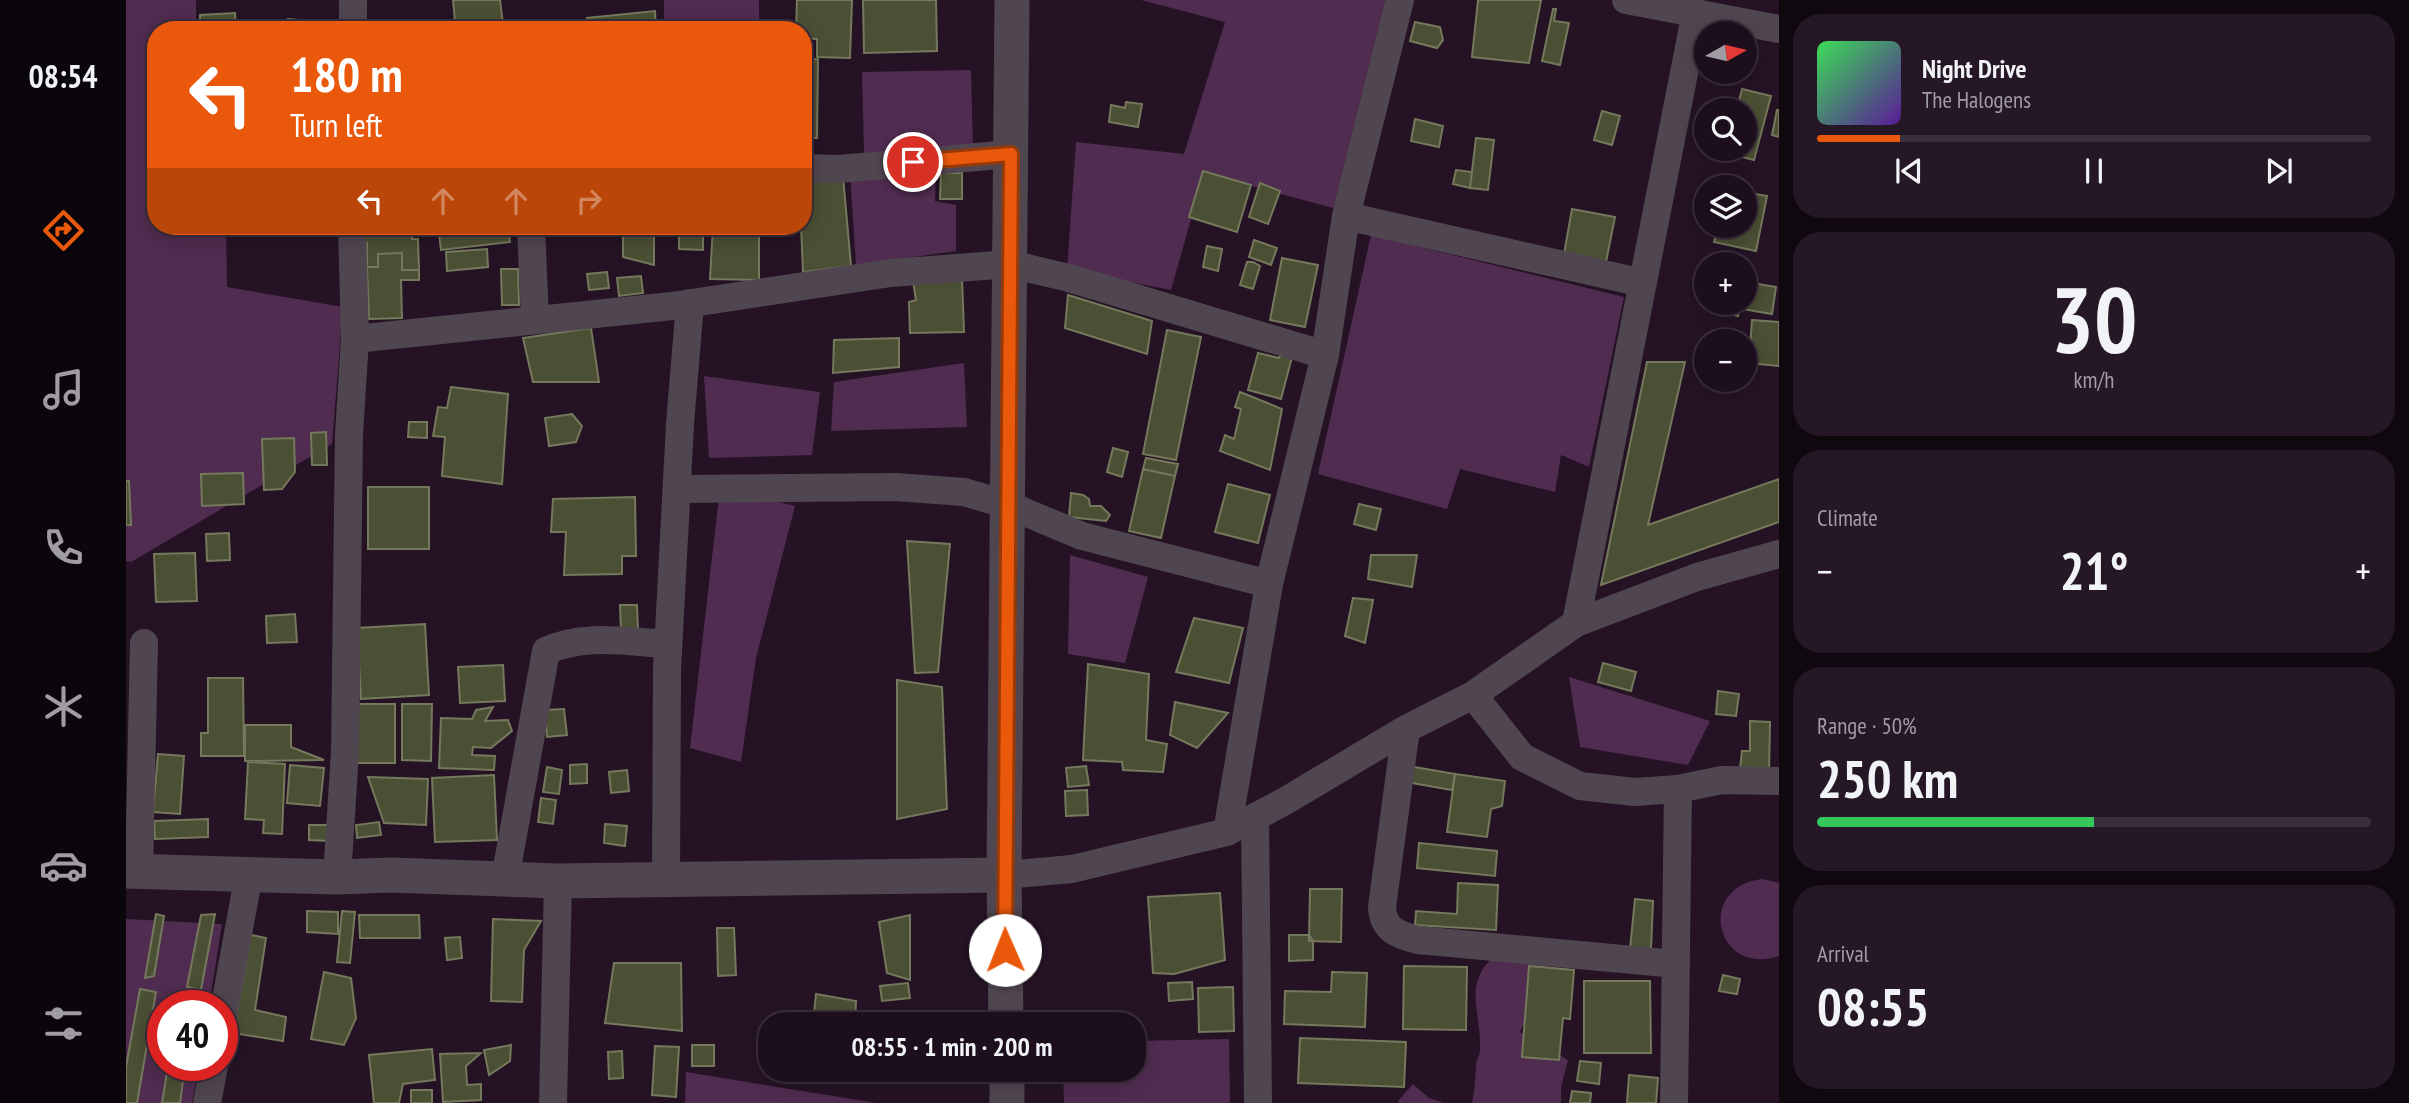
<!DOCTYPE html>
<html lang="en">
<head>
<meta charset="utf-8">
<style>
  :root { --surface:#1c0e1c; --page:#251725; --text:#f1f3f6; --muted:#a09ca3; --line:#3a2e3b; --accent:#ea580c }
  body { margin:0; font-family:"PT Sans Narrow",sans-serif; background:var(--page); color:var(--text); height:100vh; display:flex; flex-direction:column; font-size:26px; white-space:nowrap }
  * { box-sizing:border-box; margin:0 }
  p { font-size:23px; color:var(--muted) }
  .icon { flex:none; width:38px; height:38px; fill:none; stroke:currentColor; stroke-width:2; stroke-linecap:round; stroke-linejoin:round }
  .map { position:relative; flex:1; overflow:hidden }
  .sheet { display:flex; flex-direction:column; gap:14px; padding:14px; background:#0f080f; width:630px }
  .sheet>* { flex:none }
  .hud { position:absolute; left:21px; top:21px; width:665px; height:214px; border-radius:28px; box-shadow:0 4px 18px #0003,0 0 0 2px var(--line); background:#ea580c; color:#fff; overflow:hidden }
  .needle { width:46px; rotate:82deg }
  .buttons { position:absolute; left:1568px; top:21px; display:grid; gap:14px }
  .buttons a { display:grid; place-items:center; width:63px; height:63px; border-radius:50%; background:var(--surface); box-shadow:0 4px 18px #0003,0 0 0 2px var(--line); font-size:35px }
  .speed { position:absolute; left:21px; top:990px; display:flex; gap:14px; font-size:35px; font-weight:700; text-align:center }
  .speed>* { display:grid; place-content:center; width:91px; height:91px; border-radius:50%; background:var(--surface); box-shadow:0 4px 18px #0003,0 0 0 2px var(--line); line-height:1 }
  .speed .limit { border:10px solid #d22; background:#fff; color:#111 }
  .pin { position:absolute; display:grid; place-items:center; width:60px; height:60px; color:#fff; margin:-30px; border:4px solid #fff; border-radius:50%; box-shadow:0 2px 7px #0007 }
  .me { position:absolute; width:77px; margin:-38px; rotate:359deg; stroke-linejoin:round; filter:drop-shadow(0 0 5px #0008) }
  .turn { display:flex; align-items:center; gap:24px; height:147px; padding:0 28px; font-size:32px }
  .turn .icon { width:91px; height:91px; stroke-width:2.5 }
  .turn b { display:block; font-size:49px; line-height:60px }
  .lanes { display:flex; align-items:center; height:66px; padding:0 28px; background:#0003; justify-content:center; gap:35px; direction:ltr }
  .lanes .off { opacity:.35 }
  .big { font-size:52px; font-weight:800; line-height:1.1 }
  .sheet .card { flex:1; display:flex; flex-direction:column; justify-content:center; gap:10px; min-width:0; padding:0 24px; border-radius:28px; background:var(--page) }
  .sheet .dial { align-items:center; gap:0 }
  .dial b { font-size:91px; line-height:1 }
  .song { display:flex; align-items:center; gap:21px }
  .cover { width:84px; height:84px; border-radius:10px; background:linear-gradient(135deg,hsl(130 70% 55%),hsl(270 70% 35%)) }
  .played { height:7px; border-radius:4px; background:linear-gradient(90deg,var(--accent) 15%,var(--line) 15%) }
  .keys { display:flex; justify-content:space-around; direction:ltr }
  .heat { display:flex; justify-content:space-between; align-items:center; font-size:38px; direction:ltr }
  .charge { height:10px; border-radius:5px; background:linear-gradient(90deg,#34c759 50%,var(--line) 0) }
  .trip { position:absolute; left:632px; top:1012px; width:388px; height:70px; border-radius:28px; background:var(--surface); box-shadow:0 4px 18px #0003,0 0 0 2px var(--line); font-weight:800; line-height:70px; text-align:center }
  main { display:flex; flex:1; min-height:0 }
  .tabs { display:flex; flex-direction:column; width:126px; justify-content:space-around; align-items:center; background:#0b060b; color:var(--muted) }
  .tabs .icon { width:49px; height:49px }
  .tabs .on { color:var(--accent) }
  .tabs b { font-size:32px; color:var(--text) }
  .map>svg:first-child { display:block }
</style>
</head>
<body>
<main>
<nav class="tabs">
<b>08:54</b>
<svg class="icon on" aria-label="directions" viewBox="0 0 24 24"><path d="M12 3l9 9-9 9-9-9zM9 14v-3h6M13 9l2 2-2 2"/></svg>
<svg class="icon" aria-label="music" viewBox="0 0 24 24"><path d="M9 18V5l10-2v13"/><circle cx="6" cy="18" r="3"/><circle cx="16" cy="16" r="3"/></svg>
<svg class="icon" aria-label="phone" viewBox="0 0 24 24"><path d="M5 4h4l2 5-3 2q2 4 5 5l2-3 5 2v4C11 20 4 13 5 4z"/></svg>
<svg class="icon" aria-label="climate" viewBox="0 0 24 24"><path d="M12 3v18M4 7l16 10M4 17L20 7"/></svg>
<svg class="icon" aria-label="car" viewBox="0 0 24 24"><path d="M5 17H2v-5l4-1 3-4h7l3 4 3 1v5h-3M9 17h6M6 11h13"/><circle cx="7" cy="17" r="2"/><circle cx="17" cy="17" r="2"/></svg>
<svg class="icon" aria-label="filters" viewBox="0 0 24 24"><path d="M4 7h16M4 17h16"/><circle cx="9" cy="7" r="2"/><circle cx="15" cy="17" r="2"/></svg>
</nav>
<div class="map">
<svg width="1653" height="1103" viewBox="0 0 1653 1103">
  <rect width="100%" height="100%" fill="#251325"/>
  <!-- green -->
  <path fill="#502c50" d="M0 0H70V30H30V226H100L101 287 217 307 206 444 5 562 0 561Z
    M538 0H633V30H538Z
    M1015 0H1264L1218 211 1078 173 1045 290 941 270 950 142 1058 154 1099 22Z
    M845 70 847 150 738 153 736 72Z
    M810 167 809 201 830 205V251L730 265 724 172Z
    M1245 235 1498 297 1463 467 1435 455 1429 492 1334 469 1321 509 1192 474Z
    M838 363 841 427 705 431 708 382Z
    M578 376 694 392 686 455 583 458Z
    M594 488 669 506 630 658 615 762 564 748Z
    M944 555 1022 577 999 663 942 654Z
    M1443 677 1584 721 1562 765 1454 747Z
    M1637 879 1653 883V956C1589 977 1569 886 1637 879Z
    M0 919 96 924 83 1006H37V1066H73L66 1103H0Z
    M1370 955 1425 964 1394 1032 1442 1060 1435 1087V1103H1346C1349 1090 1349 1079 1350 1066 1350 1060 1354 1055 1354 1050 1356 1013 1335 983 1370 955Z
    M1103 1039 1104 1103H938L937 1069H1008V1041Z
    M560 1072 750 1103H559Z
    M1287 1084 1303 1098 1318 1103H1273L1272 1101Z"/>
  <!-- building -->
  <path fill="#4b4f34" stroke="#75795c" stroke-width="2" d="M327 0H374L377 24 329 21Z
    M671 0H726L724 58 691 57V39L677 38V30H670Z
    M737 0H810L811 51 738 53Z
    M1352 0H1415L1403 63 1346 57Z
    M1427 9H1430L1428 21 1443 23 1434 65 1416 61Z
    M529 11 530 30H462L461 18Z
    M109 13 110 30H74V15Z
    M162 19 205 23 204 30H161Z
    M1289 22 1314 27 1317 40 1311 48 1284 41Z
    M692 59 691 138H677V60Z
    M1616 89 1645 96 1628 160 1585 149H1619V110H1588L1590 103 1612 105Z
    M1000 102 1016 104 1012 127 983 122 985 105 999 108Z
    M1651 110H1653V137L1646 135Z
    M1476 111 1494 116 1486 145 1468 140Z
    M1289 119 1317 126 1313 147 1285 141Z
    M1580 119V147L1574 146Z
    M1350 138 1368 140 1362 190 1344 188Z
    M1330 170 1346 172 1344 188 1327 184Z
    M1077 171 1125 185 1111 232 1063 217Z
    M815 173H836V199H814Z
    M717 176 725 266 677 272 675 226H677V179Z
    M1134 183 1154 191 1142 224 1123 217Z
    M1619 192 1641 196 1630 251 1588 242 1592 226H1619Z
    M1446 209 1489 217 1480 262 1438 254Z
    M240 226H286V239H292L293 270H276V253L252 254V267H241V243H233Z
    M312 226H382L384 242 315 250Z
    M497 226H528V265L497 257Z
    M553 226H577V250L553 249Z
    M587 226H633V280L584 279Z
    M1128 240 1151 248 1145 265 1123 257Z
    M1081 246 1096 249 1092 271 1077 267Z
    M361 249 362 267 321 271 320 252Z
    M276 253V270H293V280H275L276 318 243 319 241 267H252V254Z
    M1156 258 1192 265 1179 327 1144 320Z
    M1121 262H1127L1134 266 1127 289 1114 285Z
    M375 269H392L393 305H376Z
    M481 272 483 288 463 290 461 274Z
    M515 276 517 293 493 296 491 278Z
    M836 278 838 332 784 333 783 302 790 300 787 281Z
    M1621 282 1650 287 1646 314 1616 309Z
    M942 295 1026 321 1021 354 939 328Z
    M1597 303H1615L1612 316 1595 312Z
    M1626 320 1653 322V366L1623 363Z
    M465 328 473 382H407L397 338Z
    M1041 330 1075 337 1050 460 1017 454Z
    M773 338V367L707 373 708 340Z
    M1132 353 1153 358 1155 354 1166 357 1155 399 1122 390Z
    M1521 362H1559L1522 525 1653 479V522L1475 585Z
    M325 387 382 394 376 484 316 476 319 437 307 436 312 407 321 408Z
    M1114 392 1156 409 1144 470 1094 451 1099 435 1108 439 1115 409 1109 407Z
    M446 414 456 426 450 442 423 446 419 418Z
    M283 422H301V438L282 437Z
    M200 432 201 465H186L185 433Z
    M168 438 169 472 156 489 138 490 136 439Z
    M987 448 1002 452 996 477 981 472Z
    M1020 458 1052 464 1049 476 1017 469Z
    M1017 469 1049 476 1035 538 1003 531Z
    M117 473 118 504 76 506 75 474Z
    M0 481H3L5 525H0Z
    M1102 484 1144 495 1132 543 1089 532Z
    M242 487H303V549H242Z
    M945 493 957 495 963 499 964 506H975L984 515 980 521 943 517Z
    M509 497 510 556H496V574L438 575 440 532H425L427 499Z
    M1233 504 1255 509 1250 530 1228 524Z
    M103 533 104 560 81 561 80 534Z
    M781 541 824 544 812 672 789 673Z
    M69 553 71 601 30 602 28 554Z
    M1245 555H1291L1286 587 1242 579Z
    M1227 598 1247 600 1239 643 1219 636Z
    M494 605H511L512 630H495Z
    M169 614 171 642 141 643 140 616Z
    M1068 618 1117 628 1103 683 1050 672Z
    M299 624 303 695 235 699 231 628Z
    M1477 663 1510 672 1505 691 1472 682Z
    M962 664 1023 674 1020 740 1041 744 1037 772 997 770 996 762 957 760Z
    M377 665 379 701 334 703 332 667Z
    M82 678H117L118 756H75V733H82Z
    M771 680 816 687 821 809 771 819Z
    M1592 691 1613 694 1610 716 1590 714Z
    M1049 702 1102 713 1071 748 1044 735Z
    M230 704H269V763H230Z
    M276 704H306L305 761 276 760Z
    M367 707 359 721 382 720 386 731 365 748 347 747 346 755 369 756 368 770 313 768 315 718 346 719 350 710Z
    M438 709 441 735 421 737 419 710Z
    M1624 721 1644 722 1643 772 1614 769 1616 751H1624Z
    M119 725H165V747L198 760 119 761Z
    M32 754 58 756 54 814 27 812Z
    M122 762 159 764 156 834 137 833 138 820 119 819Z
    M461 764V783L444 784V765Z
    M164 765 198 768 194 806 161 803Z
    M960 766 963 785 942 787 940 768Z
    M1283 766 1329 774 1326 790 1280 782Z
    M421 767 436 770 433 794 417 792Z
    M501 770 503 791 485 793 483 772Z
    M1329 774 1379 781 1376 806 1365 809 1361 837 1321 832Z
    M368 775 371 840 309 842 306 778Z
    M242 777 302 779 300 825 258 823Z
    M961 790 962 815 940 816 939 791Z
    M415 798 430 800 427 824 412 822Z
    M82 819V837L29 839 28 821Z
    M253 822 255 835 231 838 230 825Z
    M479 824 501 826 499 846 478 843Z
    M183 825H202V841L183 840Z
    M1293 843 1371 851 1369 876 1291 868Z
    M1332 883 1372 885 1370 930 1289 925 1290 911 1331 914Z
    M1184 889H1216L1215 942 1183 941Z
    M1094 893 1099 960 1048 974 1027 973 1022 897Z
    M1509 899 1527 901 1525 949H1504Z
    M181 911 212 912V934L181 932Z
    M216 911 229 912 224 963 211 962Z
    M30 914 38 916 28 976 19 978Z
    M89 914 75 990 61 987 75 915Z
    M233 915H293L294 938H234Z
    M784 915V980L761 973 753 922Z
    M367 919 415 921 398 950 396 1002 365 1001Z
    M591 928H608L610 975 592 976Z
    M125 935 140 938 129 1010 160 1017 157 1041 107 1033Z
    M1163 935H1183L1187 941V960L1163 961Z
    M334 937 336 958 321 960 319 938Z
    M488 963H555L556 1031 479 1023Z
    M1278 966 1341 967 1340 1030 1277 1029Z
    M1403 966 1448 970 1444 1019 1437 1018 1433 1060 1396 1057Z
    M198 972 225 978 230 1018 218 1045 185 1039Z
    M1206 972 1241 973 1239 1027 1158 1024 1159 991 1205 992Z
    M1597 975 1614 979 1611 994 1593 991Z
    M1458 981H1524L1525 1053H1458Z
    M1066 982 1067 999 1043 1001 1042 983Z
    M782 983 784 998 756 1001 754 986Z
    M1107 987 1108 1031 1073 1032 1072 988Z
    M14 989 30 992 11 1103H0V1067Z
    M690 994 730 1001 729 1024H687Z
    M52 998 69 1001 68 1006H51Z
    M1174 1038 1280 1042 1278 1087 1172 1083Z
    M385 1045 384 1061 363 1075 358 1050Z
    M566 1045H588V1066H566Z
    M529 1046 553 1047 550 1097 526 1095Z
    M306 1049 309 1080 277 1084 273 1103H248L243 1055Z
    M496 1051 497 1078 483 1079 482 1052Z
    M355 1053 340 1066 341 1085 355 1084V1100L317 1102 314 1054Z
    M1454 1061 1475 1063 1473 1084 1451 1081Z
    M42 1066H59L54 1103H36Z
    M1503 1075 1532 1078 1530 1103H1501Z
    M285 1090H306V1103H285Z
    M1446 1091 1465 1093 1464 1103H1444Z"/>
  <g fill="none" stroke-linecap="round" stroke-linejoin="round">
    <!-- minor -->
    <path stroke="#504650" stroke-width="28" d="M1500 0 1653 29
      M227 30V0
      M677 168 713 169 885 154
      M1220 216 1517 283
      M405 226 409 320
      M229 339 546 306 765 273 884 264 943 278 1199 355
      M551 489 769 487 838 492 882 505 956 536 1143 584
      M1450 623 1570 12
      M1347 695 1396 757 1454 786 1509 792 1552 789 1596 780 1653 781
      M1280 729 1256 907C1257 930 1272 935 1292 940L1550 964
      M1129 817 1132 1103
      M1101 832 1143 584 1199 355 1220 216 1274 0
      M13 872 18 643
      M878 875 946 869 1101 832 1161 800 1280 729 1347 695 1450 623 1571 577 1653 554
      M211 877 219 752 223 434 229 339 226 226
      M379 879 420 651C458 633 502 642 542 644
      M540 881 541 670 554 424 564 303
      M96 1021 123 874
      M81 1103 88 1066
      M427 1103 432 881
      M1548 1103 1552 789"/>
    <!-- tertiary -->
    <path stroke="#504650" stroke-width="35" d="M0 871 211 877 265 875 432 881 878 875
      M880 1024 878 875 886 0
      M881 1069V1103"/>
  </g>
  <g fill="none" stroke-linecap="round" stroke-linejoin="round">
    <!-- route casing -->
    <g stroke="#983908" stroke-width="18">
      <path id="route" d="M787 162 885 154 879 950"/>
    </g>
    <!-- route -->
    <use href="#route" stroke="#ea580c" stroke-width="12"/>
  </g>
</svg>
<div class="buttons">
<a><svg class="needle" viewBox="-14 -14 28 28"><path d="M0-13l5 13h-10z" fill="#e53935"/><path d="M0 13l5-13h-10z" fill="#a09ca3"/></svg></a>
<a><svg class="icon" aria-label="search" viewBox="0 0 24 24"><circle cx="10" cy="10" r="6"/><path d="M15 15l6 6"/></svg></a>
<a><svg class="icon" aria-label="layers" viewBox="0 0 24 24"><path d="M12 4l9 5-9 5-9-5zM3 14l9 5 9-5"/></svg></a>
<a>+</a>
<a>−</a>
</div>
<div class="speed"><div class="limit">40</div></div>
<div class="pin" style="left:787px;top:162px;background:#d93025"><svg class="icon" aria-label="arrive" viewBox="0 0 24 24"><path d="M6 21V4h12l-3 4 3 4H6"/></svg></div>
<svg class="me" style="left:879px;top:950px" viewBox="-20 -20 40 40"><circle r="19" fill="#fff"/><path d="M0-13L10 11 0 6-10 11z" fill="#ea580c"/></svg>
<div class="trip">08:55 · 1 min · 200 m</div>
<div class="hud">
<div class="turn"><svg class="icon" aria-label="left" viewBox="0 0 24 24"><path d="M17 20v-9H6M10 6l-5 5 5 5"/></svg><div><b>180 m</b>Turn left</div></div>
<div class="lanes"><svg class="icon" aria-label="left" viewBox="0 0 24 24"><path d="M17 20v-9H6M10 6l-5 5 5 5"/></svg><svg class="icon off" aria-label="ahead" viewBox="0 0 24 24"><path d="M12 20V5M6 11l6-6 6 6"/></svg><svg class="icon off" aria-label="ahead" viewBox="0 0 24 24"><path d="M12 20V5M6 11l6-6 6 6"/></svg><svg class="icon off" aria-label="right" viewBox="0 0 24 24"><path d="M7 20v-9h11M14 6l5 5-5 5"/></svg></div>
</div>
</div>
<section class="sheet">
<div class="card">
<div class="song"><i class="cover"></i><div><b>Night Drive</b><p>The Halogens</p></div></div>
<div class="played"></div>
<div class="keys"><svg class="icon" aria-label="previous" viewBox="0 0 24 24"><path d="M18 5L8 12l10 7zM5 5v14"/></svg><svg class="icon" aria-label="pause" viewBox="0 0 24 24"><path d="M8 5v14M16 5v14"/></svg><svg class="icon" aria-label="next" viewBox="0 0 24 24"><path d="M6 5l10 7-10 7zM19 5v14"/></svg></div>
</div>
<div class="card dial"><b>30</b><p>km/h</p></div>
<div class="card"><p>Climate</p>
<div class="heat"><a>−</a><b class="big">21°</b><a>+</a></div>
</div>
<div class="card"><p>Range · 50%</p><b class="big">250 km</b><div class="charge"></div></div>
<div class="card"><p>Arrival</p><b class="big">08:55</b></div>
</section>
</main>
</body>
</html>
